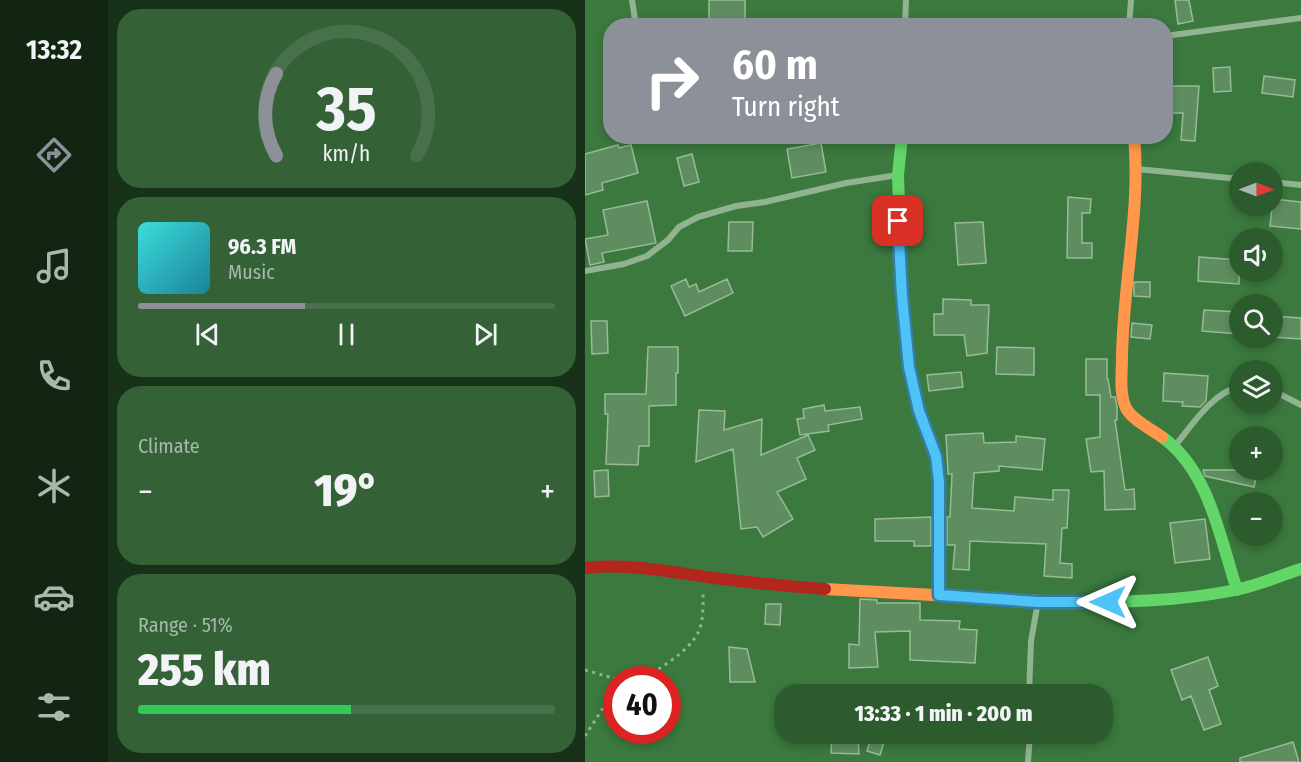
<!DOCTYPE html>
<html lang="en">
<head>
<meta charset="utf-8">
<style>
  :root { --surface:#2c5b2e; --page:#346136; --text:#f1f3f6; --muted:#a6b9aa; --line:#48704a; --accent:#8c9099 }
  body { margin:0; font-family:"Fira Sans Condensed",sans-serif; background:var(--page); color:var(--text); height:100vh; display:flex; flex-direction:column; font-size:22px; white-space:nowrap }
  * { box-sizing:border-box; margin:0 }
  p { font-size:20px; color:var(--muted) }
  .icon { flex:none; width:33px; height:33px; fill:none; stroke:currentColor; stroke-width:2; stroke-linecap:round; stroke-linejoin:round }
  .map { position:relative; flex:1; overflow:hidden }
  .side { display:flex; flex-direction:column; gap:9px; padding:9px; background:#183219; width:477px }
  .side>* { flex:none }
  .banner { position:absolute; left:18px; top:18px; width:570px; height:126px; border-radius:24px; box-shadow:0 3px 9px #0003; background:#8c9099; color:#fff; overflow:hidden }
  .needle { width:39px; rotate:90deg }
  .fabs { position:absolute; left:644px; top:162px; display:grid; gap:12px }
  .fabs a { display:grid; place-items:center; width:54px; height:54px; border-radius:50%; background:var(--surface); box-shadow:0 3px 9px #0003; font-size:30px }
  .speed { position:absolute; left:18px; top:666px; display:flex; gap:12px; font-size:30px; font-weight:700; text-align:center }
  .speed>* { display:grid; place-content:center; width:78px; height:78px; border-radius:50%; background:var(--surface); box-shadow:0 3px 9px #0003; line-height:1 }
  .speed .limit { border:9px solid #d22; background:#fff; color:#111 }
  .pin { position:absolute; display:grid; place-items:center; width:51px; height:51px; color:#fff; margin:-26px; border-radius:12px; box-shadow:0 3px 9px #0006 }
  .me { position:absolute; width:66px; margin:-33px; rotate:270deg; stroke-linejoin:round; filter:drop-shadow(0 0 4px #0008) }
  .turn { display:flex; align-items:center; gap:21px; height:126px; padding:0 30px; font-size:27px }
  .turn .icon { width:78px; height:78px; stroke-width:2.5 }
  .turn b { display:block; font-size:42px; line-height:51px }
  .big { font-size:45px; font-weight:800; line-height:1.1 }
  .side .card { flex:1; display:flex; flex-direction:column; justify-content:center; gap:9px; min-width:0; padding:0 21px; border-radius:24px; background:var(--page) }
  .side .dial { align-items:center; gap:0 }
  .dial svg { height:156px; overflow:visible; fill:none; stroke:var(--line); stroke-width:7; stroke-linecap:round; text-anchor:middle }
  .dial text { fill:var(--text); stroke:none }
  .song { display:flex; align-items:center; gap:18px }
  .cover { width:72px; height:72px; border-radius:9px; background:linear-gradient(135deg,hsl(180 70% 55%),hsl(190 70% 35%)) }
  .played { height:6px; border-radius:3px; background:linear-gradient(90deg,var(--accent) 40%,var(--line) 40%) }
  .keys { display:flex; justify-content:space-around; direction:ltr }
  .heat { display:flex; justify-content:space-between; align-items:center; font-size:33px; direction:ltr }
  .charge { height:9px; border-radius:4px; background:linear-gradient(90deg,#34c759 51%,var(--line) 0) }
  .trip { position:absolute; left:189px; top:684px; width:339px; height:60px; border-radius:24px; background:var(--surface); box-shadow:0 3px 9px #0003; font-weight:800; line-height:60px; text-align:center }
  main { display:flex; flex:1; min-height:0 }
  .tabs { display:flex; flex-direction:column; width:108px; justify-content:space-around; align-items:center; background:#122412; color:var(--muted) }
  .tabs .icon { width:42px; height:42px }
  .tabs .active { color:var(--accent) }
  .tabs b { font-size:27px; color:var(--text) }
  .map>svg:first-child { display:block }
</style>
</head>
<body>
<main>
<nav class="tabs">
<b>13:32</b>
<svg class="icon active" aria-label="directions" viewBox="0 0 24 24"><path d="M12 3l9 9-9 9-9-9zM9 14v-3h6M13 9l2 2-2 2"/></svg>
<svg class="icon" aria-label="music" viewBox="0 0 24 24"><path d="M9 18V5l10-2v13"/><circle cx="6" cy="18" r="3"/><circle cx="16" cy="16" r="3"/></svg>
<svg class="icon" aria-label="phone" viewBox="0 0 24 24"><path d="M5 4h4l2 5-3 2q2 4 5 5l2-3 5 2v4C11 20 4 13 5 4z"/></svg>
<svg class="icon" aria-label="climate" viewBox="0 0 24 24"><path d="M12 3v18M4 7l16 10M4 17L20 7"/></svg>
<svg class="icon" aria-label="car" viewBox="0 0 24 24"><path d="M5 17H2v-5l4-1 3-4h7l3 4 3 1v5h-3M9 17h6M6 11h13"/><circle cx="7" cy="17" r="2"/><circle cx="17" cy="17" r="2"/></svg>
<svg class="icon" aria-label="filters" viewBox="0 0 24 24"><path d="M4 7h16M4 17h16"/><circle cx="9" cy="7" r="2"/><circle cx="15" cy="17" r="2"/></svg>
</nav>
<section class="side">
<div class="card dial"><svg viewBox="0 0 100 80">
<path d="M14 69A42 42 0 1 1 86 69"/>
<path d="M14 69A42 42 0 0 1 14 27" stroke="#8c9099"/>
<text x="50" y="56" font-size="32" font-weight="700">35</text>
<text x="50" y="72" font-size="11">km/h</text>
</svg></div>
<div class="card">
<div class="song"><i class="cover"></i><div><b>96.3 FM</b><p>Music</p></div></div>
<div class="played"></div>
<div class="keys"><svg class="icon" aria-label="previous" viewBox="0 0 24 24"><path d="M18 5L8 12l10 7zM5 5v14"/></svg><svg class="icon" aria-label="pause" viewBox="0 0 24 24"><path d="M8 5v14M16 5v14"/></svg><svg class="icon" aria-label="next" viewBox="0 0 24 24"><path d="M6 5l10 7-10 7zM19 5v14"/></svg></div>
</div>
<div class="card"><p>Climate</p>
<div class="heat"><a>−</a><b class="big">19°</b><a>+</a></div>
</div>
<div class="card"><p>Range · 51%</p><b class="big">255 km</b><div class="charge"></div></div>
</section>
<div class="map">
<svg width="716" height="762" viewBox="0 0 716 762">
  <rect width="100%" height="100%" fill="#3b793e"/>
  <!-- building -->
  <path fill="#5e8e60" stroke="#98ba99" stroke-width="1.5" d="M124 0H160V26H124Z
    M590 0H604L608 21 593 24Z
    M645 67 646 91 629 92 628 68Z
    M679 76 710 80 708 97 677 93Z
    M580 86H614L610 141 596 140 598 113H580Z
    M236 143 241 172 207 178 202 149Z
    M33 145 34 148 46 145 53 173 17 183 18 190 0 195V154Z
    M107 154 114 182 99 186 92 158Z
    M483 197 506 199 505 213H497V243H507V258H482Z
    M688 199 716 202V229L685 226Z
    M62 201 71 243 17 253 19 262 5 265 0 239 23 235 18 210Z
    M144 222H168L167 251H143Z
    M398 222 401 263 373 265 370 223Z
    M614 257 654 260V284L613 281Z
    M101 279 104 287 111 284 114 292 142 279 148 293 100 316 86 286Z
    M549 282H565V297L549 296Z
    M358 299 386 300V305H404L402 353 382 356 379 335H349V314H358Z
    M619 310 654 312V334L617 331Z
    M687 316 716 318V339L687 337Z
    M6 321H22L23 353 7 354Z
    M547 323 567 325 565 339 546 337Z
    M63 347H93V373H91V405L64 406V446H54L53 465 21 464 23 414H20V394H61Z
    M412 347 449 348V375L411 374Z
    M501 359H522V379H523L526 397H530L532 407V420H530L540 490 549 489 550 509 520 510 519 471 506 472 501 439 515 437V395H501Z
    M376 372 378 387 344 391 342 375Z
    M579 373 623 376 621 401 615 407 597 406 598 402 578 401Z
    M239 405 240 411 275 407 277 419 243 425 244 431 215 435 212 419 219 418 218 409Z
    M114 410 140 411 139 430 177 419 176 455 223 435 230 450 212 458 221 479 192 492 208 519 178 537 172 527 156 529 148 449 111 462Z
    M398 433 399 443 431 442V436L460 439 457 470 414 466V471L389 473 387 508 429 511 430 497 468 500V490H484L482 528H477L475 563 487 564V578L459 576 461 544 385 541 384 570 368 569 370 545H362V517H365L367 474H363L361 435Z
    M23 470 24 496 10 497 9 471Z
    M618 470H673L669 487 620 476Z
    M346 517V546H329V541H290V519Z
    M620 519 625 559 590 563 585 523Z
    M275 599 292 600V603H335V620L375 621 374 629 392 630 390 663 325 660V631L290 632 293 667 264 668V644L274 645Z
    M181 604H196L195 625 180 624Z
    M144 647 162 649 170 682H145Z
    M623 657 633 686 624 690 636 724 619 730 606 696 597 700 586 670Z
    M247 734 273 737 274 754 246 753Z
    M286 738 299 742 295 755 282 751Z
    M708 742 714 762H655V758Z"/>
  <g fill="none" stroke-linecap="round" stroke-linejoin="round">
    <!-- path -->
    <path stroke="#90b492" stroke-width="3" stroke-dasharray="3 4.5" stroke-linecap="butt" d="M0 670 35 680
      M54 680C72 671 103 652 113 633 119 621 118 604 118 591
      M0 736 18 708 32 694"/>
    <!-- street -->
    <path stroke="#90b492" stroke-width="6" d="M47 0 51 26
      M320 26 321 0
      M544 26 546 0
      M580 36 716 18
      M552 169 654 179
      M687 182 716 185
      M0 271 39 264 62 256 83 240 94 227 113 217 151 206 180 202 261 183 313 175
      M687 390 716 405
      M590 446C607 425 627 393 654 387
      M444 694 446 641 453 602
      M443 762 445 734"/>
    <!-- fast -->
    <path stroke="#63d668" stroke-width="12" d="M317 136 313 175 317 296 324 367 334 411 351 456 354 482V595
      M577 437C624 470 635 538 652 590
      M476 602C534 602 593 602 650 590 672 586 694 576 716 569"/>
    <!-- slow -->
    <path stroke="#ff974d" stroke-width="12" d="M549 136C556 208 538 284 537 357 537 373 534 393 541 408 547 420 566 429 577 437
      M240 589 476 602"/>
    <!-- jam -->
    <path stroke="#b3261e" stroke-width="12" d="M0 568C43 563 86 572 129 578 166 583 203 586 240 589"/>
  </g>
  <g fill="none" stroke-linecap="round" stroke-linejoin="round">
    <!-- route casing -->
    <g stroke="#337fa1" stroke-width="15">
      <path id="route" d="M313 221 317 296 324 367 334 411 351 456 354 482V595L453 602H523"/>
    </g>
    <!-- route -->
    <use href="#route" stroke="#4fc3f7" stroke-width="10"/>
  </g>
</svg>
<div class="fabs">
<a><svg class="needle" viewBox="-14 -14 28 28"><path d="M0-13l5 13h-10z" fill="#e53935"/><path d="M0 13l5-13h-10z" fill="#a6b9aa"/></svg></a>
<a><svg class="icon" aria-label="sound" viewBox="0 0 24 24"><path d="M4 9h4l5-4v14l-5-4H4zM17 9q2 3 0 6"/></svg></a>
<a><svg class="icon" aria-label="search" viewBox="0 0 24 24"><circle cx="10" cy="10" r="6"/><path d="M15 15l6 6"/></svg></a>
<a><svg class="icon" aria-label="layers" viewBox="0 0 24 24"><path d="M12 4l9 5-9 5-9-5zM3 14l9 5 9-5"/></svg></a>
<a>+</a>
<a>−</a>
</div>
<div class="speed"><div class="limit">40</div></div>
<div class="pin" style="left:313px;top:221px;background:#d93025"><svg class="icon" aria-label="arrive" viewBox="0 0 24 24"><path d="M6 21V4h12l-3 4 3 4H6"/></svg></div>
<svg class="me" style="left:523px;top:602px" viewBox="-20 -20 40 40"><path d="M0-17L14 15 0 8-14 15z" fill="#4fc3f7" stroke="#fff" stroke-width="4"/></svg>
<div class="trip">13:33 · 1 min · 200 m</div>
<div class="banner">
<div class="turn"><svg class="icon" aria-label="right" viewBox="0 0 24 24"><path d="M7 20v-9h11M14 6l5 5-5 5"/></svg><div><b>60 m</b>Turn right</div></div>
</div>
</div>
</main>
</body>
</html>
